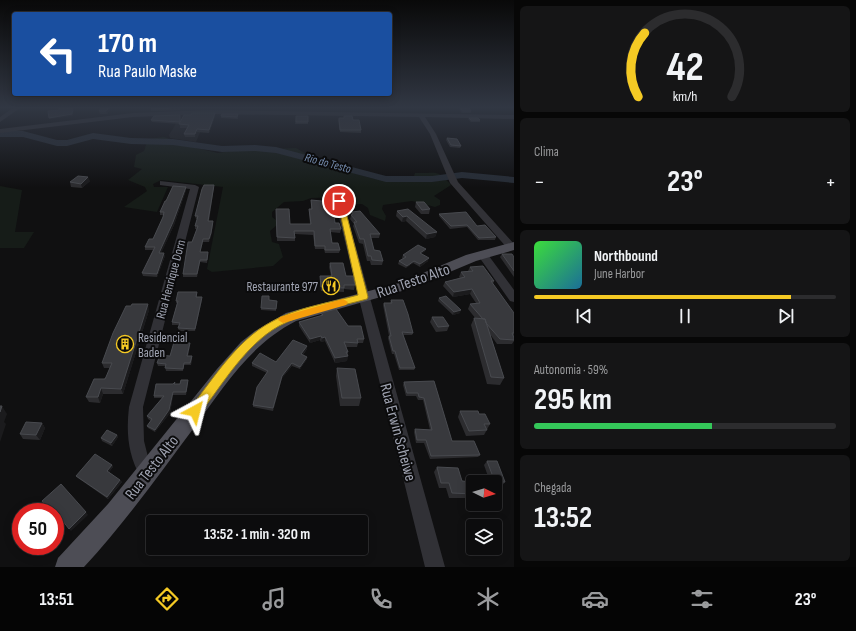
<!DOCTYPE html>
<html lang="pt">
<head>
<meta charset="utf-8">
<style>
  :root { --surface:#0c0c0d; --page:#151516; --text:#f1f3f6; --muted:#9a9b9d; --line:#2c2c2e; --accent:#f5ca24 }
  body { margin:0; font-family:"Sofia Sans Condensed",sans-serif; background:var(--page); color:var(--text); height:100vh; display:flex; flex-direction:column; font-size:15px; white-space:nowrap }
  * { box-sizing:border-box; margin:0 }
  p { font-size:13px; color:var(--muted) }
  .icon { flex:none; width:22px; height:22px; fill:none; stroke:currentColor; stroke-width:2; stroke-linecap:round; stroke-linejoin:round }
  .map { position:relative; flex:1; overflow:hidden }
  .panel { display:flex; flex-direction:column; gap:6px; padding:6px; background:#070707; width:342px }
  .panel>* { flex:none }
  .banner { position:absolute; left:12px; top:12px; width:380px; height:84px; border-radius:4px; box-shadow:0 2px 10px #0003,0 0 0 1px var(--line); background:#1a4fa0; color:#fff; overflow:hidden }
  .needle { width:26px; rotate:95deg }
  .fabs { position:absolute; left:466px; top:475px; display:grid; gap:8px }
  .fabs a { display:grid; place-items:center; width:36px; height:36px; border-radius:4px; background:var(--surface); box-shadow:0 2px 10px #0003,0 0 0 1px var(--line); font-size:20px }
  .speed { position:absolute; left:12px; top:503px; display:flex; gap:8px; font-size:20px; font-weight:700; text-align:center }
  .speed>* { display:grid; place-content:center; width:52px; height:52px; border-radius:50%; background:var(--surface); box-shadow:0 2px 10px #0003,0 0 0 1px var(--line); line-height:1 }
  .speed .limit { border:6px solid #d22; background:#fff; color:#111 }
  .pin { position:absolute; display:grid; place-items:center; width:34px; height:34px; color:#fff; margin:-17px; border:2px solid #fff; border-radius:50%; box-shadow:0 1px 4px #0007 }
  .me { position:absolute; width:44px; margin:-22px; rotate:38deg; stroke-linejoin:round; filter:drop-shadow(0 0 3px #0008) }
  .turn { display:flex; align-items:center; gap:14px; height:84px; padding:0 20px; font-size:18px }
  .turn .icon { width:52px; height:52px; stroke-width:2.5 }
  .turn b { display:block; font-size:28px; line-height:34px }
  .big { font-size:30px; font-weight:700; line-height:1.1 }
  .panel .card { flex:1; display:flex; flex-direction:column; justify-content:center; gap:6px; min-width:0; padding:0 14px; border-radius:6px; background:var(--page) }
  .panel .dial { align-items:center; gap:0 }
  .dial svg { height:104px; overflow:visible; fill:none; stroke:var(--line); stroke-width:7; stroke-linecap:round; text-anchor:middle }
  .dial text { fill:var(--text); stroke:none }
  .song { display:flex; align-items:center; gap:12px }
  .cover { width:48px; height:48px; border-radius:6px; background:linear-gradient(135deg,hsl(120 70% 55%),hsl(200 70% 35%)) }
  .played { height:4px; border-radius:2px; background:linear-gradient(90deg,var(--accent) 85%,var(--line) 85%) }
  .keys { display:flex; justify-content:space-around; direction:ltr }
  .heat { display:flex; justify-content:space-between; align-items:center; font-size:22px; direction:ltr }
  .charge { height:6px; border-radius:3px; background:linear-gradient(90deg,#34c759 59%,var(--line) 0) }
  .trip { position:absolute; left:146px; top:515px; width:222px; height:40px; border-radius:4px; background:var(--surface); box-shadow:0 2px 10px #0003,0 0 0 1px var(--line); font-weight:700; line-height:40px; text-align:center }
  .tabs { display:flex; height:64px; justify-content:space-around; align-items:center; background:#050505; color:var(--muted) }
  .tabs .icon { width:28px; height:28px }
  .tabs .current { color:var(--accent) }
  .tabs b { font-size:18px; color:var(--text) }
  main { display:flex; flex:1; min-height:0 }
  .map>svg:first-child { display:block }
</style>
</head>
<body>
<main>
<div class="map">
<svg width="514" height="567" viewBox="0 0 514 567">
  <rect width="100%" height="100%" fill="#101011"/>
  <!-- built -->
  <path fill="#1c1c1e" d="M208 113 196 142 170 138 169 135 182 114Z"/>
  <!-- green -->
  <path fill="#161c18" d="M164 137 196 148 218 153 237 150 296 148 303 152 312 161 371 178 394 182H412L415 173C436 174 437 168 451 185L434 196 440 200V205L435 207 412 201 383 205 382 209 386 216 385 221 370 215 368 208 362 204H347L344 197 311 198 303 201 284 202 272 212V217L276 220 277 225 270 231 272 242 279 244 283 257 273 266 212 272 207 269 223 187 161 180 153 184 154 187H168L157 212 124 207 147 191 145 187 128 180 142 169 134 167 136 155 144 151 148 139Z
    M0 186 22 190 15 232H34L24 248H0Z"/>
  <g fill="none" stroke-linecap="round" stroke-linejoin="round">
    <!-- river -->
    <path fill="#262c35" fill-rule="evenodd" d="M0 131H23L57 140H67L93 133 131 138 173 139 222 146 255 145 276 147 386 176H432L462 172 514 177V183L462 178 432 182H386L276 153 255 151 222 152 173 145 131 144 93 139 67 146H57L23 137H0Z"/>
    <!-- minor -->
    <path fill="#313136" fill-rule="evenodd" d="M13 108H20L0 122V117Z
      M211 110 514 115V119L425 117 436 134 458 182 514 244V249H508L450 183 430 134 419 117 211 114 133 117 0 133V129L133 113Z
      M160 181 195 185 199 187 143 407 144 441 148 457 155 472 153 478 147 480 141 478C128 455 126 433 129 407L190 189 160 185Z
      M339 198 343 201 445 567H425L335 201Z
      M482 251 486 252 514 290V302L510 301 477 254Z"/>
    <!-- major -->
    <path fill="#4d4d55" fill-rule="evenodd" d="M514 242V250L476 261 409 289 296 321C249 345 223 388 193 429 158 476 124 524 84 567H55L58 558 108 504 217 369 241 342 255 331 286 313 399 283 466 255Z"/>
  </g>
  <!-- wall -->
  <path fill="#2c2c2f" d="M111 108 107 114H100L99 111Z
    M152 108H180V110L151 111Z
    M196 108H207L196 109Z
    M225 108H241V109Z
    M458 108H469L471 111V113H462Z
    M180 115V123L215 116 209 133 197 132 195 137H185L184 134 187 128H180V124L152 122 151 120Z
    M221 116H238V119L221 118Z
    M296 116H308V124H295Z
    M344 116 361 130V133L340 132 338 120 339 118H344Z
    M469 118 480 120V122H471L468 119Z
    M447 138 461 146 460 148 450 147 446 140Z
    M90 181 82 188 71 187 70 182Z
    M214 187 209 221 213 224 211 236 209 242H203L200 252 208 255 207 263 200 262 197 277H183V274L192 242 197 229H195V226L197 219H196L195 216Z
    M186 190 174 225 161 253 165 256 157 277 143 276 142 273 153 250H145V247L153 239 163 217V215H160V212L166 201Z
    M311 200 335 223 341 229 340 233 330 232 332 243 340 250 339 253H325L324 249H315L313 235 295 234V241H277L276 209 290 224H310L309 212V209H311Z
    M416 202 430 209 429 214H421L415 207Z
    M397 211 437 232 435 237 426 239 406 221 402 222 396 216Z
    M352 212 380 234 379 238H371L374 250 383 261 382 265H371L370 261H367L363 244 359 243 353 226 354 224 350 219Z
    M439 214 477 226 496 237 495 240H478L467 227 450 229 439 216Z
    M426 249 425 251 421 254 428 261 420 267 413 263 406 268 398 264 399 261 403 258H402L403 255Z
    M502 254 514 257V277L500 257Z
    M330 263 346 276 355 285 354 290 344 289V292L321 291 320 280V276H331L329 267Z
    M470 267 494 281 493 284 514 313V341L512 344H497L490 334 504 378 500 385 487 384 471 325 474 318 476 319 468 309 470 304 476 303 470 294 453 297 443 286 445 282 460 278 459 277 461 272 468 271Z
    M197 292V297L202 300 195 331H179L178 328 179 325H172V322L177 303H176V301Z
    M439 298 460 313 453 315 438 301Z
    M269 300 277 301 276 311 261 310V308Z
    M391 300 413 333 412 335H403L415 368 414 370H399L394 354H392L388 338 389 336 383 305 384 303H390Z
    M149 310 123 394H103L100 403 89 402 86 397 106 377 110 368H104L102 363Z
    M321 313 348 326 364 339 363 343H358L357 347H346L348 352 347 361 335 363 325 341 321 342 320 340 310 343 299 326V322L321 316Z
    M432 317 449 326 447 331 436 332 430 322Z
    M190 346 188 356H192V359L191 365H184L183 371H166L165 366H158L157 363 170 356Z
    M307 346V349L303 355 307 359 300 369 292 366 282 378 273 411 253 407V405L267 373 252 366V363L276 362Z
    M337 368 361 398 359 406H340L336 376Z
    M434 381 452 441 480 455 478 457 430 459 424 443H416L414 432 415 429 430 430 423 400H418L416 396H406L403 385 404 382Z
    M175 382V384H180L188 383 186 395H173L170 413 155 432 148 428 147 426 151 421 148 419 147 416 162 398H154V396L173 384Z
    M460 411 479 414 490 424 484 435 466 436 458 417Z
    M42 423 45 428 40 440 23 439 20 434Z
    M117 435 118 437 112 446 102 441 101 438Z
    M487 461 505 482 501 487H495V482H490L484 465Z
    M112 465 113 467 109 472 122 482 108 499 78 478 76 476Z
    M437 467 462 481 473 486V498H449L446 488H439L434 472Z"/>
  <!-- shaded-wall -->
  <path fill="#1b1b1d" d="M74 108 73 116 50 119 49 118Z
    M109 108H111L107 114 106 111Z
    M215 113V116L209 133V130Z
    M197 129V132L195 137V134Z
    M88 177 90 181 82 188 81 184Z
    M214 185V187L208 224V221Z
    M186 187V190L174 225 160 256 159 253Z
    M407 216 406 221 402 222 403 217Z
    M213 221V224L211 236 209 242V239Z
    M437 232 435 237 426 239 427 234Z
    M203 239V242L200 254V252Z
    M426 249 425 251 419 256 420 253Z
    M164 253 165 256 157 277V274Z
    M429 258 428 261 420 267V264Z
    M200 260V262L197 277V274Z
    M414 261 413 263 406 268 407 266Z
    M472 289 470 294 453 297 454 292Z
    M202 297V300L195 331V329Z
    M148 304 149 310 123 394 121 389Z
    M461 310 460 313 453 315 454 312Z
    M321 336 320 340 310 343V339Z
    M325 337V341L321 342 322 338Z
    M190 343V346L187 359V356Z
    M307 346V349L301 357V354Z
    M348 356 347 361 335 363V358Z
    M307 357V359L300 369V367Z
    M292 363V366L282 378 273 411V408L282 376Z
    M188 380V383L186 395V392Z
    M101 388 103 394 100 403 98 397Z
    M173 392V395L170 413 155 432V430Z
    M2 406 7 414 4 422 6 424 0 442V412Z
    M42 423 45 428 40 440 36 435Z
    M117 435 118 437 112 446 111 443Z
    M112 465 113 467 108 473 107 471Z
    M120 480 122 482 108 499 107 497Z
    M52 507 53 510 51 512 49 510Z
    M86 512 88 515 71 531 69 529Z"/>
  <!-- building -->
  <path fill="#38393d" stroke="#484a4f" d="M59 108H73L72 114 49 118 48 111 59 110Z
    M101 108H109L106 111H99Z
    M152 108H170L151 109Z
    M460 108H469L471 111H463Z
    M192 113H215L209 130 197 129 195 134H184L189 125 179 124 184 115H191Z
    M222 114H238L237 117 221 116Z
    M180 115V122L151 120 154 116Z
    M296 116H308V122H296Z
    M344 116H352L353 120H359L361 130H340L339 118H344Z
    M469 118H478L480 120H471Z
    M447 138 457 139 461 146 451 145Z
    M78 176 88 177 81 184 70 182Z
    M204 185H214L208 221H213L211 233 209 239H203L200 252H208L207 260H200L197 274H183L188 242H192L198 226H195L198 216H195L202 189Z
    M173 186 186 187 173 222 159 253H164L157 274 142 273 155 247H145L149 239H153L163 217 164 212H160L165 201H166Z
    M311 200 332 202 335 223H339L341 229H330L332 243H338L340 250H325V246H315L314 231H294L295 238 277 237 276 209H289L290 224H311L309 209H312Z
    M416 202H424L430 209 422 210Z
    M408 209 437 232 427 234 407 216 403 217 397 211Z
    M360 211 380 234H370L374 250 380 251 383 261 372 260 371 256H368L364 239H360L354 222H357L351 215 353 214 352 212Z
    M466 212 477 226 485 225 496 237 479 238 467 225 451 226 439 214Z
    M418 245 426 249 420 253 429 258 420 264 414 261 407 266 399 261 406 257 403 255Z
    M502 254H512L514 257V271Z
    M330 263H343L346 276H353L355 285H344V288L321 287 320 276H332Z
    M483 266 494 281H491L514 313V333H512L514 338V340L500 339 486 323 485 319H483L470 304 480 303 472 289 454 292 445 282 465 277 461 272 473 271 470 267Z
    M178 292H197L196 297H202L195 329 178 328 180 323 172 322 178 301H176Z
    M262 296H269V300L277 301 276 309 261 308Z
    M446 296 461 310 454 312 439 298Z
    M391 300H403L408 314 413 333 402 332 415 368H400L395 351H393L389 336H391L384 303H392Z
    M132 304H148L121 389 101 388 98 397H86L94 379H105L106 377 112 363H102L113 333 126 306H131Z
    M336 309 348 326H361L364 339H357L358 343 344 342 348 352H346L348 356 335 358 325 337 322 338 321 336 310 339 299 322 323 315 321 313Z
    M432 317H443L449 326 438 327Z
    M474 318 485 319 504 378 491 377Z
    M293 340 307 346 301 354 307 357 300 367 292 363 282 376 273 408 253 405 257 387 268 371 252 363 260 353 276 362Z
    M174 342 190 343 187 356H192L190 363H184L183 369 165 368 166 364 157 363 160 355 170 356Z
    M337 368 355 369 361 398H342Z
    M181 380H188L186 392H173L169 410 155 430 147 426 152 419 147 416 164 396H154L156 384H173L175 382 174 384H180Z
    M434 381 452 441H474L480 455 431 456 426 440H417L415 429 432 430 424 398 419 397 418 393H407L404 382Z
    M0 406H2L0 412Z
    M460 411H478L479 414H485L490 424H484L487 430 469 431Z
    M26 422 42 423 36 435 20 434Z
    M107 430 117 435 111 443 101 438Z
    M95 454 112 465 107 471 120 480 107 497 76 476Z
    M487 461H497L505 482H495Z
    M437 467 458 468 462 481 472 482 473 486V494L452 493 449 483H441Z
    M61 484 86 512 69 529 52 507 49 510 42 501Z"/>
  <!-- sky -->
  <linearGradient id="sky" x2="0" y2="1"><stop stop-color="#090909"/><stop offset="0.57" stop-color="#313743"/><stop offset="1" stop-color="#313743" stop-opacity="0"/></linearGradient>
  <rect width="514" height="188" fill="url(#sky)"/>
  <!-- route -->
  <path fill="#f5ca24" stroke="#9f8317" d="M337 199 343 201 368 297 367 299C338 307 305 312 279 326 245 345 222 385 199 415L195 417 190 415 188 411 190 408C214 378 237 340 271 322 297 307 330 303 358 295Z"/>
  <!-- slow -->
  <path fill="#f59e0b" d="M343 299 348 302 346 305 283 323 278 320 280 317Z"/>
  <!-- icons -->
  <defs>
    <g id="restaurant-ring" transform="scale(0.9)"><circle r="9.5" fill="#0b0b0c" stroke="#f5ca24" stroke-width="1.5"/><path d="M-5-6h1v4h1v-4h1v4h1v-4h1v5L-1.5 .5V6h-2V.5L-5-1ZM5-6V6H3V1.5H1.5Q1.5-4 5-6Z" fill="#f5ca24"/></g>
    <g id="building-ring" transform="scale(0.9)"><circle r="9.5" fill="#0b0b0c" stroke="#f5ca24" stroke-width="1.5"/><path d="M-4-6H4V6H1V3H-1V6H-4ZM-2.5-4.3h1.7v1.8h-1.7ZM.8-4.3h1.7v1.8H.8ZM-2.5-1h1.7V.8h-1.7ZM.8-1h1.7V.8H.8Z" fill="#f5ca24"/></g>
  </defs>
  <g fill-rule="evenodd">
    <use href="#restaurant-ring" x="331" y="286"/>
    <use href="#building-ring" x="125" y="344"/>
  </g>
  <g text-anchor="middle" stroke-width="4" stroke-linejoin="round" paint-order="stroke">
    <!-- far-water labels -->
    <g font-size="12" font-style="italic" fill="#768daf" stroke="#0b0b0c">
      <text transform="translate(328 163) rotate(15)" y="4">Rio do Testo</text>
    </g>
    <!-- street labels -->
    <g font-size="13" fill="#a0a4b2" stroke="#0b0b0c">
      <text transform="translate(170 279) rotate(-75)" y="5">Rua Henrique Dorn</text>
    </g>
    <!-- poi labels -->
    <g font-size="13" fill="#a0a4b2" stroke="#0b0b0c" text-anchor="end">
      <text x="318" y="291">Restaurante 977</text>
      <text x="138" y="342" text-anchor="start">Residencial<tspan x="138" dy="15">Baden</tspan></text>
    </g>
    <!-- near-street labels -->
    <g font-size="16" fill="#a0a4b2" stroke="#0b0b0c">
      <text transform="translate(413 280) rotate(-19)" y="6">Rua Testo Alto</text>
      <text transform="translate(399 432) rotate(75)" y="6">Rua Erwin Scheiwe</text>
      <text transform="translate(151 467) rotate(-52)" y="6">Rua Testo Alto</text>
    </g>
  </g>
</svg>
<div class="fabs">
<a><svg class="needle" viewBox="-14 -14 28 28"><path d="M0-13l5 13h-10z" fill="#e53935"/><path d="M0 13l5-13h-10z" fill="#9a9b9d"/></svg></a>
<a><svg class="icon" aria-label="layers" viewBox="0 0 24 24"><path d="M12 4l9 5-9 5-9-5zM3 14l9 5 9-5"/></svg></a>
</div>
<div class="speed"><div class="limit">50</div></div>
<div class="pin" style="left:339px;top:201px;background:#d93025"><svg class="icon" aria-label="arrive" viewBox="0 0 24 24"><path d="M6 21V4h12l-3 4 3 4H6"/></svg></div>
<svg class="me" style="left:195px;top:411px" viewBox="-20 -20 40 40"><path d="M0-17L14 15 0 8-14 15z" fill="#f5ca24" stroke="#fff" stroke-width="4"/></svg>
<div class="trip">13:52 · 1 min · 320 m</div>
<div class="banner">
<div class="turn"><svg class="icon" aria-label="left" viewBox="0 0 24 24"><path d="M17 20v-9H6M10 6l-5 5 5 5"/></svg><div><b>170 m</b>Rua Paulo Maske</div></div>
</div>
</div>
<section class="panel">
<div class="card dial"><svg viewBox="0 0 100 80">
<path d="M14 69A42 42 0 1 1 86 69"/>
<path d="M14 69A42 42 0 0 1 19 20" stroke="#f5ca24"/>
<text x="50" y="56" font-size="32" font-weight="700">42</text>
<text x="50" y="72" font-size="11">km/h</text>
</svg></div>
<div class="card"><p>Clima</p>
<div class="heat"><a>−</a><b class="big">23°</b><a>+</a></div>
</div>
<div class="card">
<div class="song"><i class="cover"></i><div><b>Northbound</b><p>June Harbor</p></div></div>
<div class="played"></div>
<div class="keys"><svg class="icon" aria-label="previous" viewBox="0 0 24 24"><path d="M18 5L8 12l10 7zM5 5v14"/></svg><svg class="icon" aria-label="pause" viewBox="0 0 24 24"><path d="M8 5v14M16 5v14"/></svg><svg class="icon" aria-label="next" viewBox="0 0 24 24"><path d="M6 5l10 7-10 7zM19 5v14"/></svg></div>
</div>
<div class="card"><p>Autonomia · 59%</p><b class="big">295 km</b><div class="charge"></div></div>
<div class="card"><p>Chegada</p><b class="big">13:52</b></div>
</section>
</main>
<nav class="tabs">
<b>13:51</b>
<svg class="icon current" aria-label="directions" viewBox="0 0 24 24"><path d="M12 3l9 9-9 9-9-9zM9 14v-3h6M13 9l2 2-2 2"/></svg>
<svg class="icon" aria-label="music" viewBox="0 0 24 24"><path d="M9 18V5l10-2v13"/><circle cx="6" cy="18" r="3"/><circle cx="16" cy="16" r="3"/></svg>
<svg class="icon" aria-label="phone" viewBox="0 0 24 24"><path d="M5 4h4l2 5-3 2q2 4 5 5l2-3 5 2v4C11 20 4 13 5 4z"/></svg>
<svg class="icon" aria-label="climate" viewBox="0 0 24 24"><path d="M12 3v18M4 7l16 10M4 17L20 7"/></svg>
<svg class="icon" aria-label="car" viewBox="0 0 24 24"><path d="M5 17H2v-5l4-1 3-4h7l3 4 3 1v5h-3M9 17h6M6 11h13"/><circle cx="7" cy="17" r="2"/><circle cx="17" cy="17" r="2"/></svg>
<svg class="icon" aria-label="filters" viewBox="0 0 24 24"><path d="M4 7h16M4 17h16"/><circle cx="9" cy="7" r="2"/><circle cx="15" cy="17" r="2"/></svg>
<b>23°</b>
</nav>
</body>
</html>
